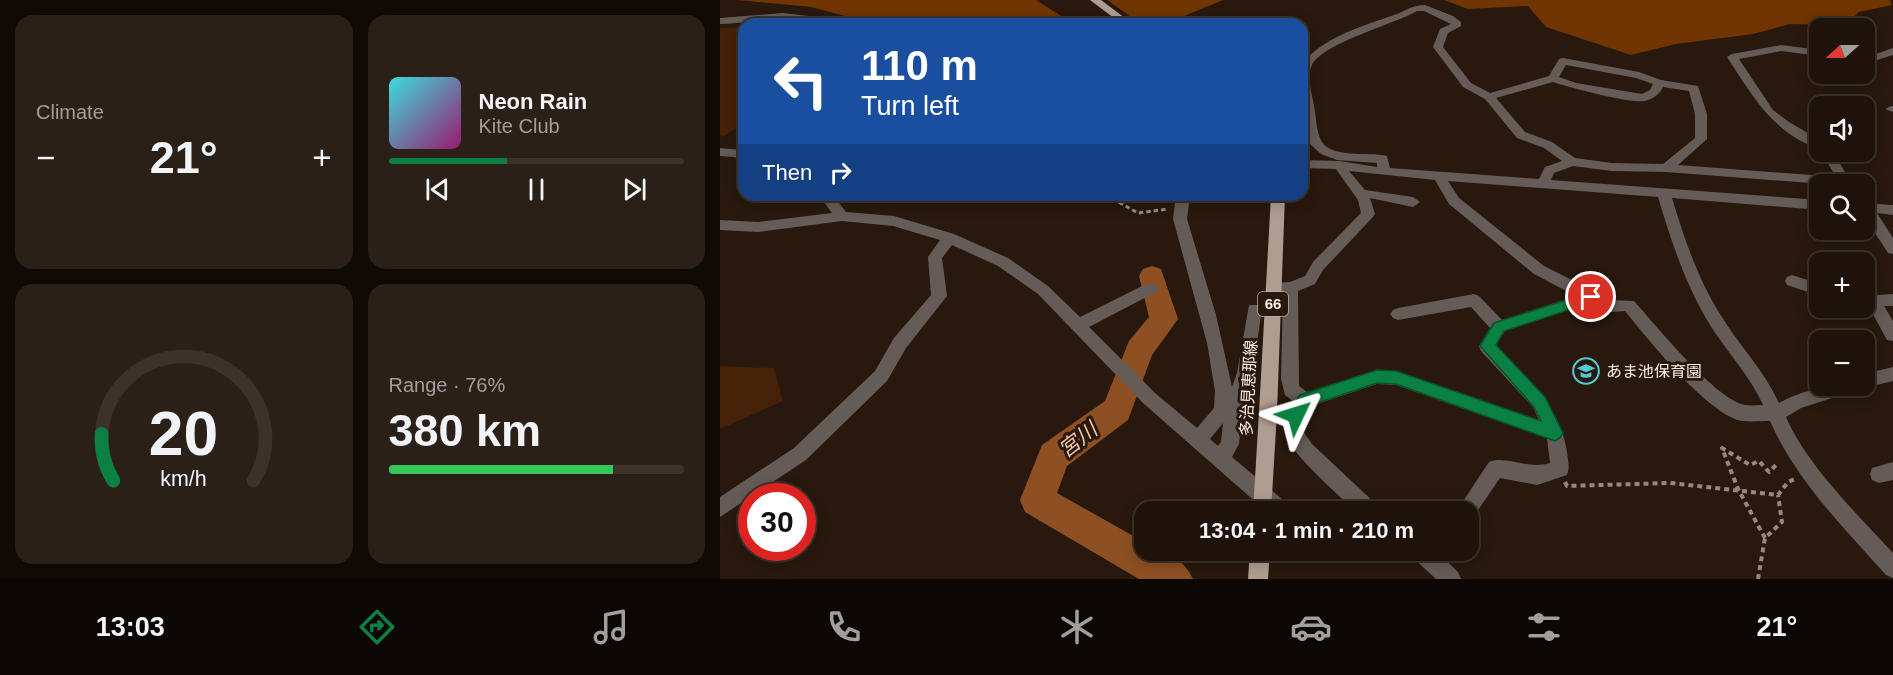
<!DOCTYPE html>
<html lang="en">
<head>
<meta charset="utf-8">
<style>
  :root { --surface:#1e120a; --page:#2b2018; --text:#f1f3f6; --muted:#a19e9c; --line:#3c322b; --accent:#0b8043 }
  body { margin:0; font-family:Arial,"Noto Sans JP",sans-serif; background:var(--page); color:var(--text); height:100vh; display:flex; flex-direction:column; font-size:22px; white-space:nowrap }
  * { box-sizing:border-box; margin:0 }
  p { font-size:20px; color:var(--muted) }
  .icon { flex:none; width:33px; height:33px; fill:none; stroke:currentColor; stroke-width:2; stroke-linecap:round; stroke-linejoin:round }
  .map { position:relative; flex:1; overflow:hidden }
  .details { display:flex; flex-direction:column; gap:15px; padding:15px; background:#100a06; width:720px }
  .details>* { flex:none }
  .top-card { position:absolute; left:18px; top:18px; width:570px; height:183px; border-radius:18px; box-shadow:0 3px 15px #0003,0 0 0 2px var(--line); background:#1a4fa0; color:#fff; overflow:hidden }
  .needle { width:39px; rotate:249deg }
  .fabs { position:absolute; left:1089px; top:18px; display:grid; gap:12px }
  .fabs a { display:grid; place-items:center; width:66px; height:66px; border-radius:12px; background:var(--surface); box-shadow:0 3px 15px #0003,0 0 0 2px var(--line); font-size:30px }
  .speed { position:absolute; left:18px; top:483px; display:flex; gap:12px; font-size:30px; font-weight:700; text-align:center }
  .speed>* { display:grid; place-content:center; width:78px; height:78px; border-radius:50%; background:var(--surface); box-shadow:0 3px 15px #0003,0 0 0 2px var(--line); line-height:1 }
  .speed .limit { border:9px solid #d22; background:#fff; color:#111 }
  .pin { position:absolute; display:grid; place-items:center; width:51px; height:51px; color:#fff; margin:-26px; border:3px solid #fff; border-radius:50%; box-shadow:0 2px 6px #0007 }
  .me { position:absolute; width:66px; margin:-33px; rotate:49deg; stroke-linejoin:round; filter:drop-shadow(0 0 4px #0008) }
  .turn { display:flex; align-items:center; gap:21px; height:126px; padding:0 24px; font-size:27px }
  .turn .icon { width:78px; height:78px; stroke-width:2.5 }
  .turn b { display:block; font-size:42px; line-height:51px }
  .then { display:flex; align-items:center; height:57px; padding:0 24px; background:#0003; gap:12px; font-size:22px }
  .big { font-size:45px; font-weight:600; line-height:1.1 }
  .details .widget { flex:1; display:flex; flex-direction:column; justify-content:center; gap:9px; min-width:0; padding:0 21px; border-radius:18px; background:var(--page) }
  .details .dial { align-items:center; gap:0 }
  .dial svg { height:156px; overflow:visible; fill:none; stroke:var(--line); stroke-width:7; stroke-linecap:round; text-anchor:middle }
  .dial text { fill:var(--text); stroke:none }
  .song { display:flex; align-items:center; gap:18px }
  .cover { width:72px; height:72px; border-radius:9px; background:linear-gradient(135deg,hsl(180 70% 55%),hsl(320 70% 35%)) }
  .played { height:6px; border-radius:3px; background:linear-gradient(90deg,var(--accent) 40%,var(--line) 40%) }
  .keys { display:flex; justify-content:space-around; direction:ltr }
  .heat { display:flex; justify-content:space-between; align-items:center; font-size:33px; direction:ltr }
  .charge { height:9px; border-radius:4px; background:linear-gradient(90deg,#34c759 76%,var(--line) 0) }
  .details .tiles { flex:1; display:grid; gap:15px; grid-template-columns:repeat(2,1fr) }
  .trip { position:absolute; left:414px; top:501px; width:345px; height:60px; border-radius:18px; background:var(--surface); box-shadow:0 3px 15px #0003,0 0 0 2px var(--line); font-weight:600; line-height:60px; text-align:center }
  .menu { display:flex; height:96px; justify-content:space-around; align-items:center; background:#0c0704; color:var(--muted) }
  .menu .icon { width:42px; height:42px }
  .menu .selected { color:var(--accent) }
  .menu b { font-size:27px; color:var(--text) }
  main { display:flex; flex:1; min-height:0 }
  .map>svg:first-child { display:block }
</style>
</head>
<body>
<main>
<section class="details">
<div class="tiles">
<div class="widget"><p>Climate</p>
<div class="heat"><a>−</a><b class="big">21°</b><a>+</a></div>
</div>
<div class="widget">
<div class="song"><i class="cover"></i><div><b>Neon Rain</b><p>Kite Club</p></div></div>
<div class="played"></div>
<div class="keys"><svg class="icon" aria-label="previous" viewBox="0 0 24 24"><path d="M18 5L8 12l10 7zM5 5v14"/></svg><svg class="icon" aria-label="pause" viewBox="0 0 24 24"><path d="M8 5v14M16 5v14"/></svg><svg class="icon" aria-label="next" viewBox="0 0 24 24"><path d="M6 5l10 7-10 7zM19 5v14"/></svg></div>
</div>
<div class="widget dial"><svg viewBox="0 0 100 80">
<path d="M14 69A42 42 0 1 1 86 69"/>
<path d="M14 69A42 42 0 0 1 8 45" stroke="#0b8043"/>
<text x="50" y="56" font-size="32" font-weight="700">20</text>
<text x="50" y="72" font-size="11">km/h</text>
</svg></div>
<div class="widget"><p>Range · 76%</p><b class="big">380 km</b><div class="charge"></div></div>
</div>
</section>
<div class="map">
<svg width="1173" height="579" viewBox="0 0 1173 579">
  <rect width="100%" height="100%" fill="#28180d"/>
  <!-- green -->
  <path fill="#442107" d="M24 27V123L4 136 0 135V28Z
    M0 366 54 368 63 401 0 429Z"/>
  <!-- forest -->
  <path fill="#703500" d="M17 0H316L354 24H155L91 7Z
    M387 0H503L445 24H421Z
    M724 0H1170L1172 5 1139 12 1124 25 1070 24 1033 34 956 44 911 55 826 27 808 6 748 9Z"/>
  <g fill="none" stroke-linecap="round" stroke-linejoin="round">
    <!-- river -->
    <path fill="#8e5023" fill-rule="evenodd" d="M432 266 441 269 458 319 432 355 408 420 347 466 337 493 424 542V550C446 550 464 559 473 579H419L305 512 300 500 322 445 385 401 409 341 429 317 419 276 423 269Z"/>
    <!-- path-far1 -->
    <path stroke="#96887f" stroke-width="3" stroke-dasharray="4.5 3" stroke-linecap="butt" d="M386 195 418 213 448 209"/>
    <!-- path -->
    <path stroke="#96887f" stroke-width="4" stroke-dasharray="5 4" stroke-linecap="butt" d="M845 482 847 486 950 483 1058 495 1068 482 1077 478
      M1045 538 1018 489 1002 448 1030 465 1039 461 1049 472 1056 465
      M1038 579 1045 538 1062 522 1058 495"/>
    <!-- minor -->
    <path fill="#655c57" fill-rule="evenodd" d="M705 5 733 16 741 22V26L728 33 723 47 751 83 770 93 829 76 839 59 843 58 919 72 941 80 978 86 987 114V139L958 165 1104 176 1113 172 1101 152H1113L1125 172 1122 180 1104 184 946 172 892 171 853 166 834 173 831 180 1100 200V210L952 198C964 238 978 279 1000 314 1018 344 1044 370 1059 403 1084 389 1108 386 1136 386L1134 391 1081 408 1066 417C1086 464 1138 515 1173 553V578L1166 575C1124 528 1075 479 1050 421 1041 421 1031 422 1022 421 987 414 928 339 905 311L891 312 870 303 785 331 776 345C807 378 840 406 847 452 848 461 850 467 847 475L817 485 780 478 752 519 748 520V512H736L769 462C786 455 807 470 830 463L827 438 676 385 657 384 591 406 585 416 583 431 592 444 657 505 659 512H636C621 497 569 452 565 434 563 423 569 411 574 402L565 395 561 379 563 293 549 291 547 287 549 283 570 282 585 276 593 262 641 213 638 200 616 169 582 168V160L620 161 657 167V163L617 160 601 154 590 144 582 101V64C603 37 643 26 674 15 686 11 692 5 705 5ZM697 11H704L731 24 720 29 713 47 743 87 765 99 797 138 824 148 842 161 825 167 819 179 670 168 667 156C649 151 608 160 600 138 596 128 596 116 594 106 592 94 586 77 592 65 603 43 675 24 697 11ZM846 65 916 78 933 84 930 90 922 94 856 83 839 77ZM833 82C848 87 911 104 925 101 933 99 940 94 943 87L969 91 975 114V138L943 164 892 163 855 158 832 142 805 132 776 98ZM629 171 715 180 729 204 814 274 856 296 782 320 759 296 754 294 678 308 673 310 670 314 673 318 678 320 751 307 770 328 759 346 761 351 813 407 819 420 676 371 657 370 587 392 579 386 578 291 595 284 603 270 653 217 655 214 650 198 693 207 700 202 693 197 645 190ZM728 181 938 197C951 241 966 286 990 325 1007 352 1030 376 1043 405 1037 405 1030 406 1025 405 996 400 935 324 914 301L892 300 824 266 739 198Z
      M63 13 89 16 98 24C85 24 75 18 61 19 41 19 21 24 0 24V18Z
      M1061 45 1100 50V56L1061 51 1019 59 1053 110 1069 122 1100 140V149C1053 134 1032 95 1007 57L1012 54Z
      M1173 48V55L1154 61H1144V55H1153Z
      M1171 106H1173V112L1165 109Z
      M0 148 21 150 24 152V161L14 157 0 156Z
      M99 195H113L126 212 174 216 234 234 288 258 328 286 360 317 426 284H436L438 288 436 292 369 327 435 393 477 428 494 408 495 391 487 343 453 219 456 195H470L467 219 496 315 512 387 517 373 529 305H558L561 309 558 313 541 315 533 373 523 404 519 444 512 457 569 505 571 512H547L423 403 318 294 278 266 232 245 222 258 227 296 186 348 167 381 86 460 0 517V497L74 448 155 371 174 338 211 295 208 257 220 240 173 226 122 221 38 232 0 230V220L38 222 112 213ZM503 423 501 442 498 446 490 439Z
      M1144 203 1173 205V215L1157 213 1173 238V254L1168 253 1144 216Z
      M1072 275 1100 284V296L1067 285 1065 281 1067 277Z
      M1173 294V306H1164L1173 321V341L1167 340 1149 307 1144 306V296Z
      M1173 367V381L1144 388 1138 386H1144V374Z
      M1173 462V480L1159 483 1152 480 1150 474 1152 468Z
      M689 550H715L738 572 741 579H716L692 557Z"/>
    <!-- major -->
    <path fill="#af9d91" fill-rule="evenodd" d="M370 0H381L413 24H402Z
      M551 195H565L557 412 554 417 548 420 542 417 539 412Z
      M530 550H550L548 579H528Z"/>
    <!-- major-bridge -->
    <path stroke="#af9d91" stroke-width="18" d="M542 512 548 412"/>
  </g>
  <!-- route -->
  <path fill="#0b8043" stroke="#07532c" stroke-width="1.5" d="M871 292 876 293 878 297 876 301 784 331 776 345 825 397 843 433 840 438 835 441 676 384 657 383 591 405 582 420 576 422 570 420 568 415 580 395 657 370 676 371 821 421 814 407 760 346 774 323Z"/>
  <!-- icons -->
  <defs>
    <g id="school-ring" transform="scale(1.35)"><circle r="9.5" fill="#28180d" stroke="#52cbd7" stroke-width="1.5"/><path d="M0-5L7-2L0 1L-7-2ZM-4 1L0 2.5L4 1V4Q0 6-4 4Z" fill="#52cbd7"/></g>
  </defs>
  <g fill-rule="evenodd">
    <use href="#school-ring" x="866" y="371"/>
  </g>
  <g text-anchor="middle" stroke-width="6" stroke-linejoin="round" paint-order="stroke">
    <!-- shield labels -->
    <rect fill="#28180d" stroke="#bbaea6" stroke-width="1.5" x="538" y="292" width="30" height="24" rx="4.5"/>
    <g font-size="15" font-weight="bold" fill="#faeee7">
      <text x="553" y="309">66</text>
    </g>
    <!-- poi labels -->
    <g font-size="16" fill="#faeee7" stroke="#28180d" text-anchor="start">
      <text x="886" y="377">あま池保育園</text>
    </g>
    <!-- street labels -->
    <g font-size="16" fill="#faeee7" stroke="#28180d">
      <text transform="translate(528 388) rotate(-87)" y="6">多治見恵那線</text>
    </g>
    <!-- near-water labels -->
    <g font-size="21" font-style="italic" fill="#f4c8ac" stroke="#28180d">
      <text transform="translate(358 440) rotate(-38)" y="7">宮川</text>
    </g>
  </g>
</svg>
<div class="fabs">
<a><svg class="needle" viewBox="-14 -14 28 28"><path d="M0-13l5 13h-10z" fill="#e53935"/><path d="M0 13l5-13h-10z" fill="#a19e9c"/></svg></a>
<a><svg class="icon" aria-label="sound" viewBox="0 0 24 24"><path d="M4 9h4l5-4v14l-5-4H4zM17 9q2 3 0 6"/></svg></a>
<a><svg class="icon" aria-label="search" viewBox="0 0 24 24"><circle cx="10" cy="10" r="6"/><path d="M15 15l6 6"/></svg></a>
<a>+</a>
<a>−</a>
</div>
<div class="speed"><div class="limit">30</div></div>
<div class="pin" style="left:871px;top:297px;background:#d93025"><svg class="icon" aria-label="arrive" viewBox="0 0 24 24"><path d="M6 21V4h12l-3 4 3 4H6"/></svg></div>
<svg class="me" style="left:576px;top:415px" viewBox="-20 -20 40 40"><path d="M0-17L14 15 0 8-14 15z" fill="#0b8043" stroke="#fff" stroke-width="4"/></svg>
<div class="trip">13:04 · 1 min · 210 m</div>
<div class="top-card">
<div class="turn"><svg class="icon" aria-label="left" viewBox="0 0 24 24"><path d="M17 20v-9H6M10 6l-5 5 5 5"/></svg><div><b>110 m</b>Turn left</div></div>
<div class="then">Then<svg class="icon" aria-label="right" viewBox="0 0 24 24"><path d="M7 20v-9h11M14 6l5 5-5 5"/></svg></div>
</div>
</div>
</main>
<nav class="menu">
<b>13:03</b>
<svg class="icon selected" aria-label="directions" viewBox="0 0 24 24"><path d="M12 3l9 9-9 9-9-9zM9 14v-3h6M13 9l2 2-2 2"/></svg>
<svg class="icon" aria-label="music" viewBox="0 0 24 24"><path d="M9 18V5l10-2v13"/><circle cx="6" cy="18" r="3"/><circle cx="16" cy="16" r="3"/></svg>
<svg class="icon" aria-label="phone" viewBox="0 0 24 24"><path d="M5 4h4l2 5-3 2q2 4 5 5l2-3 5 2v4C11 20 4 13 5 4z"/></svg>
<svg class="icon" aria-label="climate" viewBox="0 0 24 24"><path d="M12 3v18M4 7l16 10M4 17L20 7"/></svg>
<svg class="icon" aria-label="car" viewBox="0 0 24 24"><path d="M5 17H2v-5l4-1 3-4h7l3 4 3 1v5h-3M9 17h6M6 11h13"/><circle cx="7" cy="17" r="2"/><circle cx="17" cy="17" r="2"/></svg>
<svg class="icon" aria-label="filters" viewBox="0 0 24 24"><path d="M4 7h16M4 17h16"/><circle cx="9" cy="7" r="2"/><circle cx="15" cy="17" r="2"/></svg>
<b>21°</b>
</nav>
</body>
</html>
